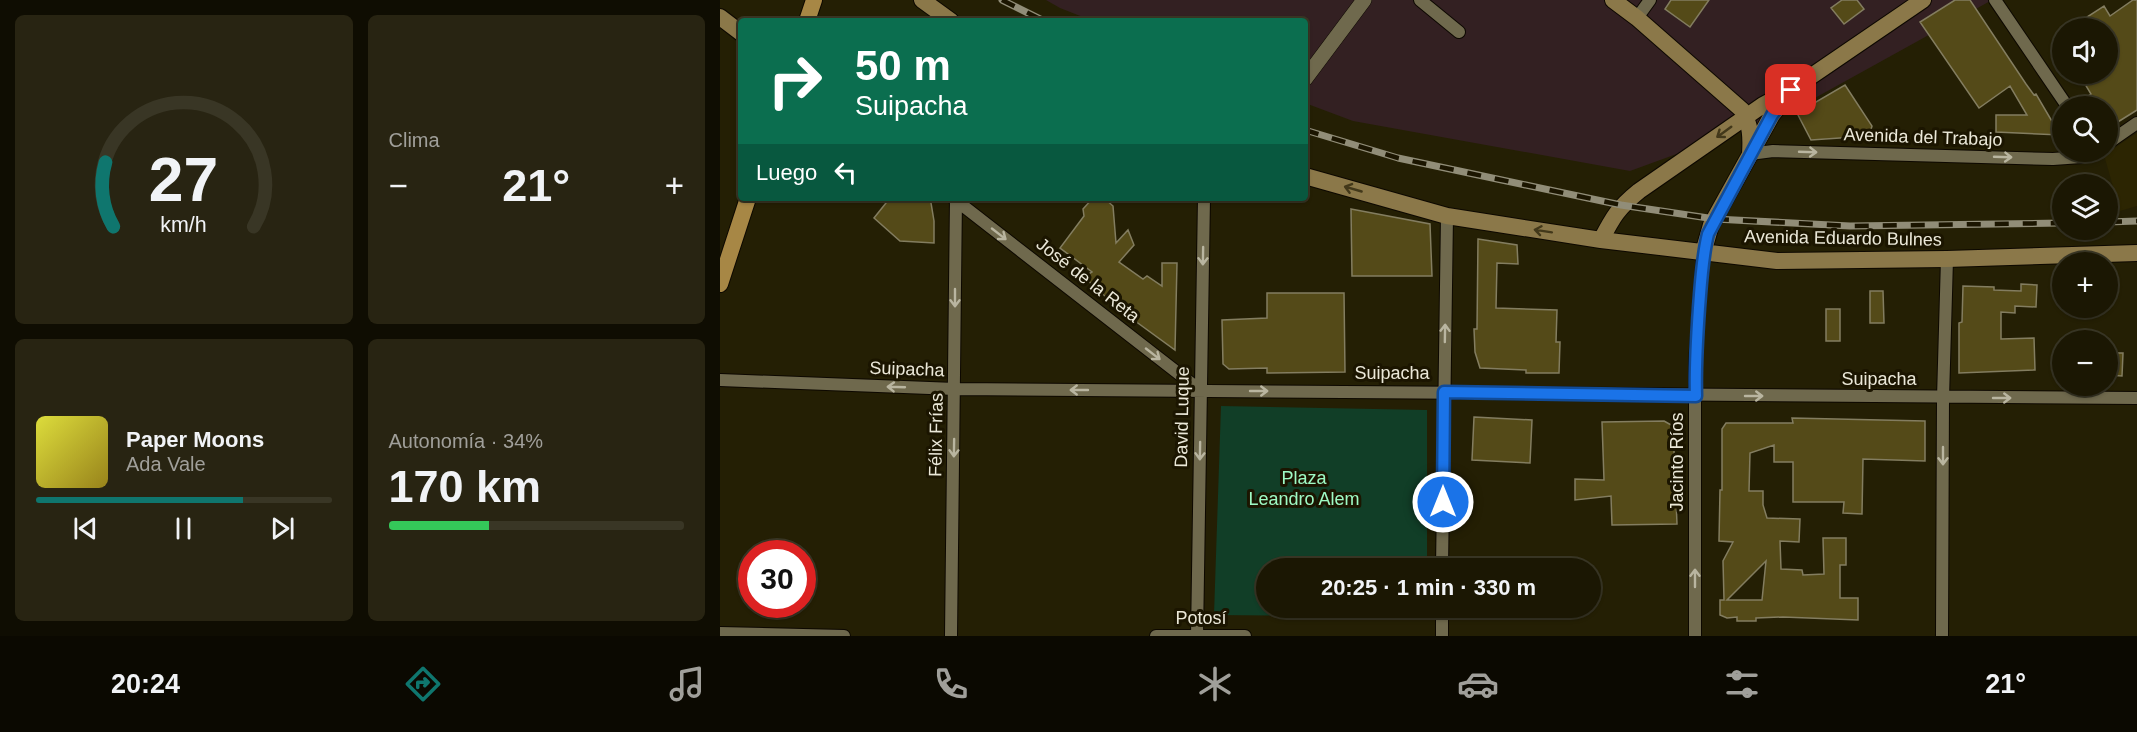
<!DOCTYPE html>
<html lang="es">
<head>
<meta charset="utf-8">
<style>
  :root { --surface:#1b1703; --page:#282412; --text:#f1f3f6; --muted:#a09f9a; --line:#393625; --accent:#0f766e }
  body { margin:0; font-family:Arial,sans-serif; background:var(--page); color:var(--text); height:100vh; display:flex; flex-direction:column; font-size:22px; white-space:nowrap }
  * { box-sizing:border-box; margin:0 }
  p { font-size:20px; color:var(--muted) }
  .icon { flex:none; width:33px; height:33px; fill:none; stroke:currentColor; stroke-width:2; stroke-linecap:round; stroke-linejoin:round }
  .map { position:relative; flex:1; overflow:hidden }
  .panel { display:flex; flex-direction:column; gap:15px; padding:15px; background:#0f0d02; width:720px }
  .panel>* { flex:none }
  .guide { position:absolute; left:18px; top:18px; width:570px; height:183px; border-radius:6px; box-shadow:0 2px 4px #0004,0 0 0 2px var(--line); background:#0b6e4f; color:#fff; overflow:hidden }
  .controls { position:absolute; left:1332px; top:18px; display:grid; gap:12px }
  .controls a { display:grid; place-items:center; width:66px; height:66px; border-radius:50%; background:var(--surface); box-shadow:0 2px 4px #0004,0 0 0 2px var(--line); font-size:30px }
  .speed { position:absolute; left:18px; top:540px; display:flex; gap:12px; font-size:30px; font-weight:700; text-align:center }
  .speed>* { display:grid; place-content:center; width:78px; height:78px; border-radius:50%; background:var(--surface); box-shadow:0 2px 4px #0004,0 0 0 2px var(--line); line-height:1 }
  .speed .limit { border:9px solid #d22; background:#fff; color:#111 }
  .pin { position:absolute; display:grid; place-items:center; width:51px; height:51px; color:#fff; margin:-26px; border-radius:12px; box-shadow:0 3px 9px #0006 }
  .me { position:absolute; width:66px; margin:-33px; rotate:0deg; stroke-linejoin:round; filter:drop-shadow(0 0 4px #0008) }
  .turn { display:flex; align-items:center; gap:21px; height:126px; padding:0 18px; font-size:27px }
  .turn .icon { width:78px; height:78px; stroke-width:2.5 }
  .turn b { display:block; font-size:42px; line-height:51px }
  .then { display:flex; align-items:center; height:57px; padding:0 18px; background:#0003; gap:12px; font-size:22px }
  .big { font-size:45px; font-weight:700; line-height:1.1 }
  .panel .tile { flex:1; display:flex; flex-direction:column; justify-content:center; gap:9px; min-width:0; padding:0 21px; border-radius:9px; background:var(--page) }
  .panel .dial { align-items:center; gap:0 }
  .dial svg { height:156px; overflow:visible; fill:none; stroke:var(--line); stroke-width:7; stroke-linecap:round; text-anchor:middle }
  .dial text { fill:var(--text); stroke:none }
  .song { display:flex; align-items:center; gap:18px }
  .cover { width:72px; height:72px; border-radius:9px; background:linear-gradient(135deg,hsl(60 70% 55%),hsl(50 70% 35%)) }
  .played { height:6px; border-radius:3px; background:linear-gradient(90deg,var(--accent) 70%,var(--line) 70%) }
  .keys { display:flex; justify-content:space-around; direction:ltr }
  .heat { display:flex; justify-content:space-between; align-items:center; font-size:33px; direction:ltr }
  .charge { height:9px; border-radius:4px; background:linear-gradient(90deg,#34c759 34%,var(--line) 0) }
  .panel .tiles { flex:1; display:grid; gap:15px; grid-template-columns:repeat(2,1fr) }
  .trip { position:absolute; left:536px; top:558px; width:345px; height:60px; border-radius:30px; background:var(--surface); box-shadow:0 2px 4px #0004,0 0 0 2px var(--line); font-weight:700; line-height:60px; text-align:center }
  .tabs { display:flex; height:96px; justify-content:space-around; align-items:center; background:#0b0901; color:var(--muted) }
  .tabs .icon { width:42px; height:42px }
  .tabs .current { color:var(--accent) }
  .tabs b { font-size:27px; color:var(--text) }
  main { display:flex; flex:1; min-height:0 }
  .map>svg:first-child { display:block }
</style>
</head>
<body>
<main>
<section class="panel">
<div class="tiles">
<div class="tile dial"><svg viewBox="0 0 100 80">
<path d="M14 69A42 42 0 1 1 86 69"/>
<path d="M14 69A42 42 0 0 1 10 36" stroke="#0f766e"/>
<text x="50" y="56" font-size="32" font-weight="700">27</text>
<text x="50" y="72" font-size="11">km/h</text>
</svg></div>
<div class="tile"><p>Clima</p>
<div class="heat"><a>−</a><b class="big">21°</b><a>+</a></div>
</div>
<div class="tile">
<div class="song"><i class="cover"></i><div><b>Paper Moons</b><p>Ada Vale</p></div></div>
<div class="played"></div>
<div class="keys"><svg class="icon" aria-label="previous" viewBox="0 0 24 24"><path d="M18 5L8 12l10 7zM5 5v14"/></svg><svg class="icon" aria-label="pause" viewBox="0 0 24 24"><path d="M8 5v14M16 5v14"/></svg><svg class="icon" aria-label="next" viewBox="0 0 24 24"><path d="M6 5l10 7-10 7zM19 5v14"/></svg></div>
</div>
<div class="tile"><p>Autonomía · 34%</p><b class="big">170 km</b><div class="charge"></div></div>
</div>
</section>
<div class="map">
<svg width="1417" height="636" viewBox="0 0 1417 636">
  <rect width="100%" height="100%" fill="#241f04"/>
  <!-- built -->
  <path fill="#2c2502" d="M1417 133V206L1400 211 1384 155Z"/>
  <!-- industrial -->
  <path fill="#332022" d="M326 0H1272L1066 114 910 171 633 121 585 103V21H373L340 8Z"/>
  <!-- green -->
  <path fill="#113e27" d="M501 406 707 410V568H546V608H707V617L494 615Z"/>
  <!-- building -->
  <path fill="#544a18" stroke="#837d60" stroke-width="1.5" fill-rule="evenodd" d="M951 0H989L970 27 945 9Z
    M1122 0H1137L1144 9 1124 24 1111 8Z
    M1235 0H1250L1306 84 1314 95 1316 94 1340 135 1276 132V115H1307L1290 86 1259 108 1200 22Z
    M1413 0H1417V110L1393 125 1388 122V106H1371L1365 98 1371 94 1359 74H1388V28H1350L1384 6 1390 16Z
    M1125 85 1152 126 1149 136 1091 140 1077 113Z
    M170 198H205L211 203 214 221V243L180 241 154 218Z
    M373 198H384L393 206 396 243 408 230 414 245 399 262 423 279 427 276 442 286V263H457L455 350 400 310 364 277 372 272 340 248 364 216 363 209Z
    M631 209 710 224 712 276H632Z
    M758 239 797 245 798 264 777 263 776 308 837 310 836 342H840L839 373H806V370L760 368 755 352 754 329H757Z
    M1301 284 1317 285 1316 307 1295 306V313L1281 312V339L1314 338 1315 370 1239 373V323L1242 322 1243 286 1274 287V290L1301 291Z
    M1150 291H1163L1164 323H1150Z
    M547 293H624L625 372 547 373V368L509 369 503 364 502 320 547 318Z
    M1106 309H1120V341H1106Z
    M1388 353H1403L1402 376 1388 375Z
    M754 417 812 420 810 463 752 460Z
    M1072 418 1205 421V461L1143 459 1142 514 1123 513 1124 502H1073V462H1054V445L1030 453 1029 491H1043V505L1047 518 1080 519 1079 542 1060 541 1061 569 1082 570 1083 575 1104 574 1103 538H1126V565H1120V598H1138V620L1063 617 1036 618V621H1017V617L1007 618 1000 615V600H1004L1003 561 1013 542 999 541 1000 490H1002V429L1006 423H1073ZM1046 561 1042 600H1007Z
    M944 421 953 426 957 524 892 525 891 496 855 500V479L884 480 882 422Z"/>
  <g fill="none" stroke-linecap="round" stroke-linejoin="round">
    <!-- minor casing -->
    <g stroke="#0d0800" stroke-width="14">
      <path id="minor" d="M700 0 739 32
        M1275 0 1347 106
        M917 18 930 0
        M1388 143 1417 123
        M1030 154 1053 151 1333 159 1361 157 1374 152
        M233 198 481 391
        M0 380 235 389 1417 398
        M722 568 727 216
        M0 633 124 636
        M231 636 236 198
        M436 636H525
        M477 636 484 198
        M722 636V608
        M975 636V362L983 253
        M1222 636 1223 398 1227 259"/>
    </g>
    <!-- tertiary casing -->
    <g stroke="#0d0800" stroke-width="16">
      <path id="tertiary" d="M585 79 644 0"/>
    </g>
    <!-- secondary casing -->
    <g stroke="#0d0800" stroke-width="18">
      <path id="secondary" d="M202 0 231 21
        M893 0 917 18 1022 110C1031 124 1031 139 1030 154
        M0 17 21 33
        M585 176 727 216 881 240 1057 261 1227 259 1417 253
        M881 240C893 217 898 208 919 191L1043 105 1071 90 1203 0
        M983 253 991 225 1052 115 1067 96"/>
    </g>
    <!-- primary casing -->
    <g stroke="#0d0800" stroke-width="18">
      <path id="primary" d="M87 21 94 0
        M0 284 28 198"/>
    </g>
    <!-- minor -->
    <use href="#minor" stroke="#6f694d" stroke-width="12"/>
    <!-- tertiary -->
    <use href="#tertiary" stroke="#6f694d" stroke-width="15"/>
    <!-- secondary -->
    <use href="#secondary" stroke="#8b7849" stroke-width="16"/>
    <!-- primary -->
    <use href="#primary" stroke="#a78745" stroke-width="16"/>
    <!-- rail casing -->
    <g stroke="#918d78" stroke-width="7">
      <path id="rail" d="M282 0 324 21
        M585 130 678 158 777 179 901 205 995 219 1130 226 1342 223
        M1388 222 1417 221"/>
    </g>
    <!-- rail -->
    <use href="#rail" stroke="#1b1500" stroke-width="4.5" stroke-dasharray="14" stroke-linecap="butt"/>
  </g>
  <!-- one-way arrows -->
  <defs><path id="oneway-shaft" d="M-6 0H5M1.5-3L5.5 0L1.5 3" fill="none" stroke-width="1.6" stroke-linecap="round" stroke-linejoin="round" transform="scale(1.5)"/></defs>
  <g stroke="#42381a">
    <use href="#oneway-shaft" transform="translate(1004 132) rotate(144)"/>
    <use href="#oneway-shaft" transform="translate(633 189) rotate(-164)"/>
    <use href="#oneway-shaft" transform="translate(823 231) rotate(-171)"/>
  </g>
  <g stroke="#b9b5a0">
    <use href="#oneway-shaft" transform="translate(1088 152) rotate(2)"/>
    <use href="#oneway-shaft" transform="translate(1283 157) rotate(2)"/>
    <use href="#oneway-shaft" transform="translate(279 234) rotate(38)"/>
    <use href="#oneway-shaft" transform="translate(483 256) rotate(91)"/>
    <use href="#oneway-shaft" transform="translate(235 298) rotate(90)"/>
    <use href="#oneway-shaft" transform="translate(725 333) rotate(-89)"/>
    <use href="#oneway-shaft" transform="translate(433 354) rotate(38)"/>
    <use href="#oneway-shaft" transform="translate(176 387) rotate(-178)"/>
    <use href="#oneway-shaft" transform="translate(359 390) rotate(-180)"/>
    <use href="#oneway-shaft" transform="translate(539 391)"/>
    <use href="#oneway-shaft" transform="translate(1034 396)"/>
    <use href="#oneway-shaft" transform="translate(1282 398)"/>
    <use href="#oneway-shaft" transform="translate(234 448) rotate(91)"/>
    <use href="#oneway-shaft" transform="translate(480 451) rotate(91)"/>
    <use href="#oneway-shaft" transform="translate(1223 456) rotate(90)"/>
    <use href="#oneway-shaft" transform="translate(975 578) rotate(-90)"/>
  </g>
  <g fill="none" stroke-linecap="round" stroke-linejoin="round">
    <!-- route casing -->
    <g stroke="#114b97" stroke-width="15">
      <path id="route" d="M723 502 724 392 976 396C975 366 977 337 979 308 981 283 982 258 988 234L1052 115 1071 90"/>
    </g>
    <!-- route -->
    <use href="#route" stroke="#1a73e8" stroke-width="10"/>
  </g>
  <g text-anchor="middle" stroke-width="6" stroke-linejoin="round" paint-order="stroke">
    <!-- street labels -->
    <g font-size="18" fill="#ebe8d8" stroke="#1b1500">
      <text transform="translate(1203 137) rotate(2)" y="6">Avenida del Trabajo</text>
      <text transform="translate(1123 238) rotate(1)" y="6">Avenida Eduardo Bulnes</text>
      <text transform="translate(368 280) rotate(38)" y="6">José de la Reta</text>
      <text transform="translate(187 369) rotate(2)" y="6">Suipacha</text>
      <text x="672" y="379">Suipacha</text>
      <text x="1159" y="385">Suipacha</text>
      <text transform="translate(462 417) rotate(-89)" y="6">David Luque</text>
      <text transform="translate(216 435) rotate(-89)" y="6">Félix Frías</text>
      <text transform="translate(957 462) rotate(-90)" y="6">Jacinto Ríos</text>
      <text x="481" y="624">Potosí</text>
    </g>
    <!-- park labels -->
    <g font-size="18" fill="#9efac4" stroke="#1b1500">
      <text x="584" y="484">Plaza<tspan x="584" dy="21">Leandro Alem</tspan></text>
    </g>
  </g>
</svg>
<div class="controls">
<a><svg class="icon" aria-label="sound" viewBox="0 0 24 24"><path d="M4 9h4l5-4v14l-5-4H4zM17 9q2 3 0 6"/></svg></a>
<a><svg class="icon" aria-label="search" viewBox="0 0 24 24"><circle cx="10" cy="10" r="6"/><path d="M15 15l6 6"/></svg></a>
<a><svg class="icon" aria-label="layers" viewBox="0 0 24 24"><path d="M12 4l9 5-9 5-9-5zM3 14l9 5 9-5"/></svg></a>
<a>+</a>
<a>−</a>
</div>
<div class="speed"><div class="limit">30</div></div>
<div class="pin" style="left:1071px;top:90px;background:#d93025"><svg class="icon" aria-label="arrive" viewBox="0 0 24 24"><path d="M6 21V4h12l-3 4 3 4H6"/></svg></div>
<svg class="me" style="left:723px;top:502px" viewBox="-20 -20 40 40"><circle r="17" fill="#1a73e8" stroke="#fff" stroke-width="3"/><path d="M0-11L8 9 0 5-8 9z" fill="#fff"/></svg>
<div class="trip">20:25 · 1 min · 330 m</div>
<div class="guide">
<div class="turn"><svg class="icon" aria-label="right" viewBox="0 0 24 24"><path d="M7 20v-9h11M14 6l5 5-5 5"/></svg><div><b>50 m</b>Suipacha</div></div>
<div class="then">Luego<svg class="icon" aria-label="left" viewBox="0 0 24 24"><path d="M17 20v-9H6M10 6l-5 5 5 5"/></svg></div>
</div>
</div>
</main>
<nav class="tabs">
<b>20:24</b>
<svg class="icon current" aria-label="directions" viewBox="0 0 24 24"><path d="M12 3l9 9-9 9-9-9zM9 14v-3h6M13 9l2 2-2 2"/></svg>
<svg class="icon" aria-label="music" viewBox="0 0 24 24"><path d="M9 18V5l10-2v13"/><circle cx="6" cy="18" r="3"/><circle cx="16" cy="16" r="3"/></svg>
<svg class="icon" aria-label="phone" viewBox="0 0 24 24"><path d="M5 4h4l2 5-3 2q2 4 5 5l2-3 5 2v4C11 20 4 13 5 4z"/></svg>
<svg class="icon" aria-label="climate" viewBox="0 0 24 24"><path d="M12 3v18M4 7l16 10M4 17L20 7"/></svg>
<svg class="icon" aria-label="car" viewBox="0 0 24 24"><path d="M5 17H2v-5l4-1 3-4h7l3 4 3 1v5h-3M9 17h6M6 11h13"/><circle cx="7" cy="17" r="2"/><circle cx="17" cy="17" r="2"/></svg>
<svg class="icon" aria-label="filters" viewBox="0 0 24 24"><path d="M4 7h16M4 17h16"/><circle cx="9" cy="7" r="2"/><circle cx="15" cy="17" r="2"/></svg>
<b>21°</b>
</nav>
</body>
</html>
